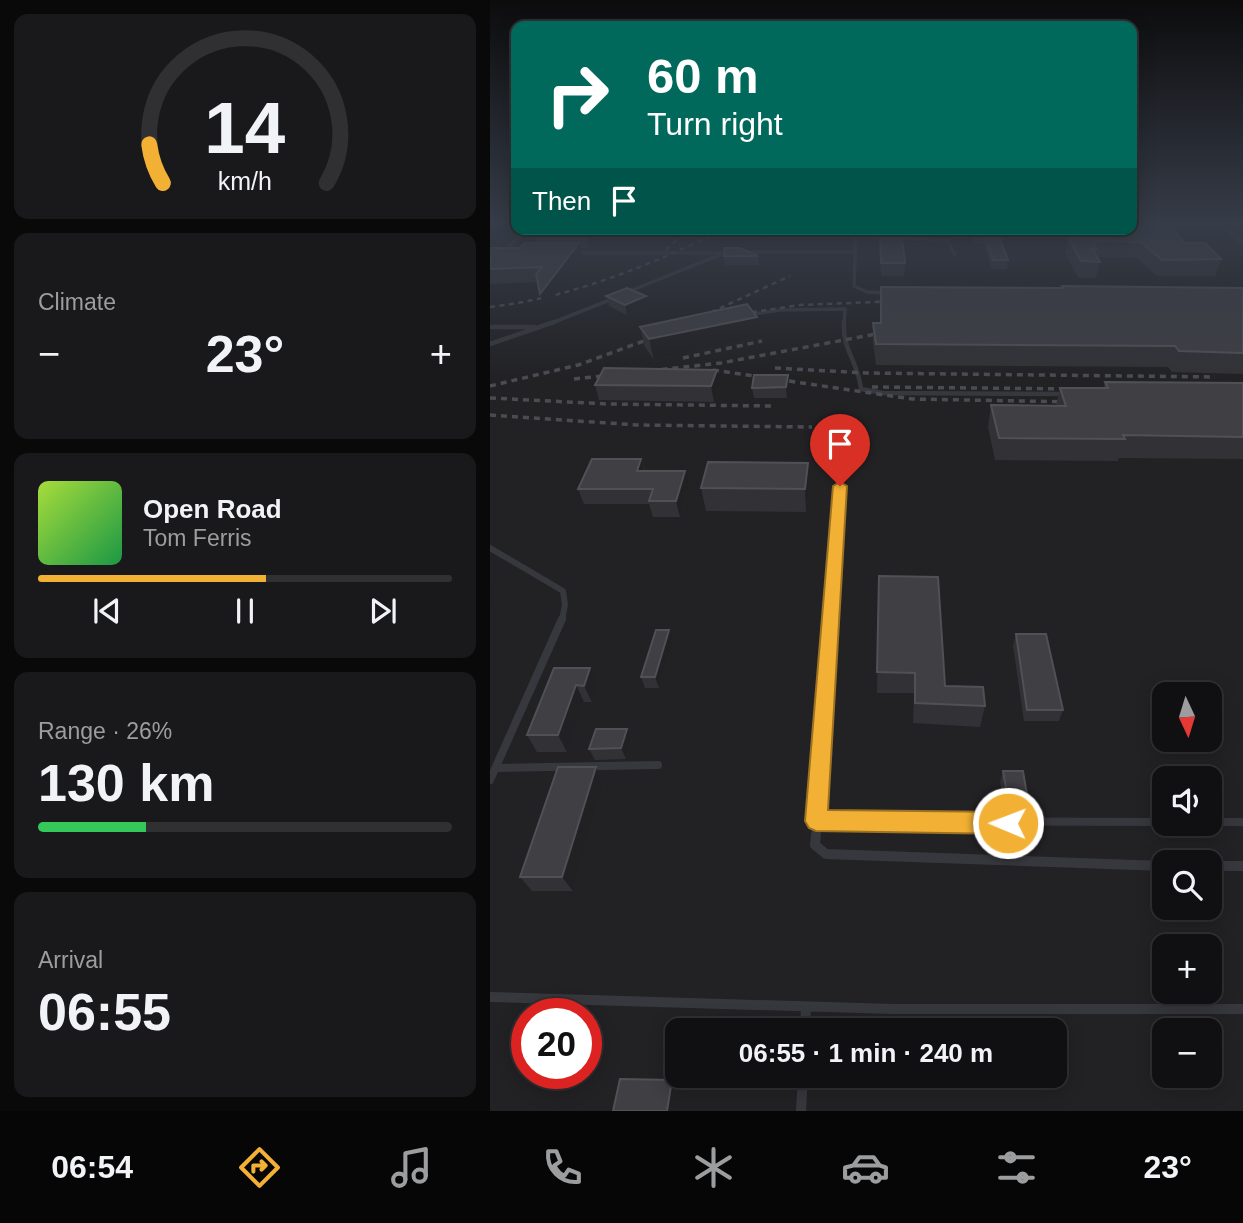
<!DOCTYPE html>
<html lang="en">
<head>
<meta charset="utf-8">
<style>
  :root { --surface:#101012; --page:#19191b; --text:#f1f3f6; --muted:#9c9d9f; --line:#303032; --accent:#f2b134 }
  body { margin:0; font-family:Helvetica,sans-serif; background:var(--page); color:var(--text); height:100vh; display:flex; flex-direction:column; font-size:26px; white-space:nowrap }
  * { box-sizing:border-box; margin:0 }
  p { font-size:23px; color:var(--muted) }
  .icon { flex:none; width:38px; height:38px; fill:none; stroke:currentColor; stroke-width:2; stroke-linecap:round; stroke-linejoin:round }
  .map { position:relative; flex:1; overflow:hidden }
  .details { display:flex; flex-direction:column; gap:14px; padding:14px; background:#09090a; width:490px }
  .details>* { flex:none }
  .banner { position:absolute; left:21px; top:21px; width:626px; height:214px; border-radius:14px; box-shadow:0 4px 18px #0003,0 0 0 2px var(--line); background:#00695c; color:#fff; overflow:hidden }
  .needle { width:46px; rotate:176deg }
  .controls { position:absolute; left:662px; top:682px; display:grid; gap:14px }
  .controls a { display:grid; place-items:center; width:70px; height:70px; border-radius:14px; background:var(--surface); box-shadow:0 4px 18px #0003,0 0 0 2px var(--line); font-size:35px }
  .speed { position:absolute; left:21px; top:998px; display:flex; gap:14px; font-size:35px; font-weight:700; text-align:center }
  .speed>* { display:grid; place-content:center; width:91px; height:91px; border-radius:50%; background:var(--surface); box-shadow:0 4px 18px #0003,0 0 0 2px var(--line); line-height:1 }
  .speed .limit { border:10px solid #d22; background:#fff; color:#111 }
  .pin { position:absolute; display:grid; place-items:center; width:60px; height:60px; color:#fff; margin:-72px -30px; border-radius:50% 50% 50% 0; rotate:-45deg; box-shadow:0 0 7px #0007 }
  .pin .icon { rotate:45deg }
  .me { position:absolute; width:77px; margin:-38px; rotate:271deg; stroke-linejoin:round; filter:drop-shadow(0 0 5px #0008) }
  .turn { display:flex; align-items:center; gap:24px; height:147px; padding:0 21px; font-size:32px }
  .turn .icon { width:91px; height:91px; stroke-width:2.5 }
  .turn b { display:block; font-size:49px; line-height:60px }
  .then { display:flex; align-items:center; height:66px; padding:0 21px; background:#0003; gap:14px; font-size:26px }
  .big { font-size:52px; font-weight:600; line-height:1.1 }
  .details .tile { flex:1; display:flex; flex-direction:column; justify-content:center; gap:10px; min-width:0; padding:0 24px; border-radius:14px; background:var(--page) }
  .details .dial { align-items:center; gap:0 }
  .dial svg { height:182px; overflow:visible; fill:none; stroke:var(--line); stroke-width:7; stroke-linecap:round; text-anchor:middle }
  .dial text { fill:var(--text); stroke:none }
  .song { display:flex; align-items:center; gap:21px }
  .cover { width:84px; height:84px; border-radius:10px; background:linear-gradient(135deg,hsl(80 70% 55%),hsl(140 70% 35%)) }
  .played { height:7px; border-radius:4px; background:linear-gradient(90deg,var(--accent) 55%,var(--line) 55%) }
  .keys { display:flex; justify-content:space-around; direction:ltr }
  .heat { display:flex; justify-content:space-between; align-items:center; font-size:38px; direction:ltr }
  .charge { height:10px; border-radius:5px; background:linear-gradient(90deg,#34c759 26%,var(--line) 0) }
  .trip { position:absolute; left:175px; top:1018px; width:402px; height:70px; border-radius:14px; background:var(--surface); box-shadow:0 4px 18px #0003,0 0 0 2px var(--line); font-weight:600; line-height:70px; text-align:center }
  .tab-bar { display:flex; height:112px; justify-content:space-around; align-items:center; background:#060607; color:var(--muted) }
  .tab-bar .icon { width:49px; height:49px }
  .tab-bar .active { color:var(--accent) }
  .tab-bar b { font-size:32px; color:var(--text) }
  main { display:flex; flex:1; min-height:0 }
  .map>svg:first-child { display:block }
</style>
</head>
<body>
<main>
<section class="details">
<div class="tile dial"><svg viewBox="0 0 100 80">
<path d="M14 69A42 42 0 1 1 86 69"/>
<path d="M14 69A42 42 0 0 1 8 52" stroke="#f2b134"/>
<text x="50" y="56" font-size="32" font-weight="700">14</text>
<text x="50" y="72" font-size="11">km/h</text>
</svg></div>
<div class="tile"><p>Climate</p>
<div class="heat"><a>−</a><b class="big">23°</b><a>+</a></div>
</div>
<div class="tile">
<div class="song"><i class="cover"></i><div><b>Open Road</b><p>Tom Ferris</p></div></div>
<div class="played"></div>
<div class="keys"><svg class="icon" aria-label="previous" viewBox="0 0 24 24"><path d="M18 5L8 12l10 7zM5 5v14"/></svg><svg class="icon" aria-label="pause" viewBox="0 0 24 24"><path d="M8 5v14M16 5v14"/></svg><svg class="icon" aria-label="next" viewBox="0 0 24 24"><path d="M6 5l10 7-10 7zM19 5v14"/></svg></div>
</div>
<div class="tile"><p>Range · 26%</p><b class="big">130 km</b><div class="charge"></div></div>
<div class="tile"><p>Arrival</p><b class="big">06:55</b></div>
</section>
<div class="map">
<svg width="753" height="1111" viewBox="0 0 753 1111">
  <rect width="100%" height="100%" fill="#161618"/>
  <!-- built -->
  <path fill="#222225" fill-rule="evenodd" d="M0 222H26V229H642V222H753V1111H0ZM674 695H719V740H674ZM674 779H719V824H674ZM674 863H719V908H674ZM674 947H719V992H674ZM37 1013H96V1073H37ZM187 1031H565V1076H187ZM674 1031H719V1076H674Z"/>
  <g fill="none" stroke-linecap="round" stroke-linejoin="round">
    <!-- lane-far4 -->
    <path stroke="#37383d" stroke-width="3.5" d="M730 222 753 244
      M366 229 364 286 377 292 398 293
      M366 236 458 241 465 255
      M254 252H365
      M13 253 36 229
      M86 253H243
      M135 293 232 254
      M257 315 290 310 355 309 354 324
      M59 324 125 298"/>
    <!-- lane-far3 -->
    <path stroke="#37383d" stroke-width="4.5" d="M354 322C352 350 368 361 371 389L393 393 576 394
      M0 327H44
      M0 344 64 322"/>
    <!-- lane-far2 -->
    <path stroke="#37383d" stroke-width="6" d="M0 548 73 591 75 605 72 620
      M341 620 350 486"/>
    <!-- lane-far1 -->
    <path stroke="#37383d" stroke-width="8" d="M6 768 168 765
      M0 780 72 619
      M326 821 674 822
      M719 822H753
      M326 835 341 619"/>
    <!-- lane -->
    <path stroke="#37383d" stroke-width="10" d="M326 834 325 845 336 854 674 866
      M719 866H753
      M0 997 402 1009H753
      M315 1031 316 1007
      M311 1111 313 1076"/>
    <!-- rail-far1 -->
    <path stroke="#4a4c52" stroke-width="2.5" stroke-dasharray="5 4.5" stroke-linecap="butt" d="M176 250 197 229
      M0 307C85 297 159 265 236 229
      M243 315 310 305 410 301
      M204 320 300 276"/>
    <!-- rail -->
    <path stroke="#4a4c52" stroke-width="3.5" stroke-dasharray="6 5" stroke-linecap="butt" d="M193 358 272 341
      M285 368 376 373 725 377
      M223 370 422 399 588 402
      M84 379 231 363 402 331
      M0 386 88 365 173 334
      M382 387 589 389
      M0 398 118 404 281 406
      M0 415 147 425 322 427"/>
  </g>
  <!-- wall -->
  <path fill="#323236" d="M642 222H720L717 231H685L695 243 731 259 725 276H667L647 258 607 257 610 262 606 278H588L575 253 578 238 582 237 579 229H642Z
    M745 222H753V229Z
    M49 229H184L178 238H107L99 248H90L93 257 55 309 47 282 0 284V248H29L45 243 43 235Z
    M390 229 415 263 414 276H391Z
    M479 229H504L518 260 517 269H502L493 243H483Z
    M234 256H268L269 265H235Z
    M572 286 753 288V374L682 372 678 367 386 365 383 343V323H391L572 288Z
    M116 296H156L158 306 137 315 119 306Z
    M150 327 269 337 164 360 155 347Z
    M298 375 299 386 297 398H264L262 388Z
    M615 382 753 383V459L629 458 628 461 505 460 498 427 501 405 566 406 570 388H613Z
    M105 385 230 386 224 402 109 400Z
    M151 459 155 471 199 486 190 517H163L159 504H94L88 489Z
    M318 463 320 485 316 512 216 511 211 488Z
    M389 576 455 686 495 706 490 727 423 723 424 693H387Z
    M526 634 573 710 569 721H534L523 646Z
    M183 642 169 688H155L151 677Z
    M64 668 108 685 102 702H94L77 752H47L37 735Z
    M141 740 136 759 105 760 99 749Z
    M106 767 114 783 83 891H42L30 877Z
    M513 771 537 795 534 805H514L510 782Z"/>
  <!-- shaded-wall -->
  <path fill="#212124" d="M100 229H105L107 238 99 248 96 235Z
    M177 229H184L178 238Z
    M89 243 93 257 55 309 50 294Z
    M156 296 158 306 137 315 135 305Z
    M267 317 269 337 164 360 159 339Z
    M227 370 230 386 224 402 221 386Z
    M298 375 299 386 297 398 296 387Z
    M151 459 155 474 147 471Z
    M318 463 320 485 316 512 315 489Z
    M195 471 199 486 190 517 186 501Z
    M0 590 4 597 0 605Z
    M179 630 183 642 169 688 165 677Z
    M100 668 108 685 102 702 94 686Z
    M86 685 94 702 77 752 68 735Z
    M137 729 141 740 136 759 131 748Z
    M106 767 114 783 83 891 72 877Z
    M182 1080 192 1092 189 1111H177Z"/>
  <!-- building -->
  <path fill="#3f3f44" stroke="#4f5156" stroke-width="2" d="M642 222H677L695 243H715L731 259 672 260 651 242 602 241 606 249H602L610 262 591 261 578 238 592 237 588 229H642Z
    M49 229H100L96 235H43Z
    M390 229 411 230 415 263H391Z
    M482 229H504L506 237 509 236 518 260H503L494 235H484Z
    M35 243H89L50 294 46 274 52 267 0 269V248H29Z
    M235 248H250L268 256H234Z
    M572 286 753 288V353L689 351 685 346 386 344 383 323H391V287L573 288Z
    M137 288 156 296 135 305 116 296Z
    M257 304 267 317 159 339 150 327Z
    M114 368 227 370 221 386 105 385Z
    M264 375H298L296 387 262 388Z
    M615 382 753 383V437L633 435 635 439 509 438 501 405 576 406 570 388H618Z
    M102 459H151L147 471H195L186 501H159L163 489H88Z
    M218 462 318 463 315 489 211 488Z
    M389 576 448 577 455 686 493 687 495 706 425 703V673L387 672Z
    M166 630H179L165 677H151Z
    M526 634H556L573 710H537Z
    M64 668H100L94 686 86 685 68 735H37Z
    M106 729H137L131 748 99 749Z
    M68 767H106L72 877H30Z
    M513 771H533L537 795 517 794Z
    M130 1079 182 1080 177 1111H123Z"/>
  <!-- sky -->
  <linearGradient id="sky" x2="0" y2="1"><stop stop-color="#0c0c0d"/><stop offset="0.59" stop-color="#363c48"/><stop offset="1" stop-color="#363c48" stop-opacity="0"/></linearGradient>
  <rect width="753" height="378" fill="url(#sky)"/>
  <!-- route -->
  <path fill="#f2b134" stroke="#9d7322" stroke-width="2" d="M350 482 357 486 338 810 518 812 526 815 529 823 526 830 518 834 326 831 319 828 315 821 343 486Z"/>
</svg>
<div class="controls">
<a><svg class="needle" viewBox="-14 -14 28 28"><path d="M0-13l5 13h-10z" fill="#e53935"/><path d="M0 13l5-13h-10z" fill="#9c9d9f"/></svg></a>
<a><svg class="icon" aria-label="sound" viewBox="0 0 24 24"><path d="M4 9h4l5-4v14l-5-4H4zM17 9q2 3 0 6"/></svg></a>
<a><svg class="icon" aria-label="search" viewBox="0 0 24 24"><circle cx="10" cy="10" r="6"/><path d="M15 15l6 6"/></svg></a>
<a>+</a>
<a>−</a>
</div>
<div class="speed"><div class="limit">20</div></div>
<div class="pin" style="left:350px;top:486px;background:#d93025"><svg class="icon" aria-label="arrive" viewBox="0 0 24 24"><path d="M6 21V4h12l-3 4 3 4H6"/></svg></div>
<svg class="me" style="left:518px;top:823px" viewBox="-20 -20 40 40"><circle r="17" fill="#f2b134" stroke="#fff" stroke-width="3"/><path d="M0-11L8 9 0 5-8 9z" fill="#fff"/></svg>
<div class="trip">06:55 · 1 min · 240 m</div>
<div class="banner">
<div class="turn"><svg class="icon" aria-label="right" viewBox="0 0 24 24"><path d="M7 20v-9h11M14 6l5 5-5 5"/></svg><div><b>60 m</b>Turn right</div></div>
<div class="then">Then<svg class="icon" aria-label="arrive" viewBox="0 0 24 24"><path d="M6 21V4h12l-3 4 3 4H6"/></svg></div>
</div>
</div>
</main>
<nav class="tab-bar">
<b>06:54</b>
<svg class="icon active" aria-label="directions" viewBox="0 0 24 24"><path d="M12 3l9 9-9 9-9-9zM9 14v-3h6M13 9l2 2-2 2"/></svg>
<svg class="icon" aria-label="music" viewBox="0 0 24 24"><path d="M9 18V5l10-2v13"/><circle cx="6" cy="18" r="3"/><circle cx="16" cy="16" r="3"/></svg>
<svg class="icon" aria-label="phone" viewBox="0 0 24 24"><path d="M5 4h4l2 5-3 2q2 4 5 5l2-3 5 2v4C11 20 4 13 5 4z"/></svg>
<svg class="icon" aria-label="climate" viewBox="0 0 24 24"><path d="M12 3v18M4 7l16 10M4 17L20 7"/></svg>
<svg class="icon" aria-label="car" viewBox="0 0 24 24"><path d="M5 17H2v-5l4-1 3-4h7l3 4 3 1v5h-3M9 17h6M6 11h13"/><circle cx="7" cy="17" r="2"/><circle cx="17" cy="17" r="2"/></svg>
<svg class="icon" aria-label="filters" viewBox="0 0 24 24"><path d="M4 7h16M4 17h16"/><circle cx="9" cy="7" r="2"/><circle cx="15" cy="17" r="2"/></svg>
<b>23°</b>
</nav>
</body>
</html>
